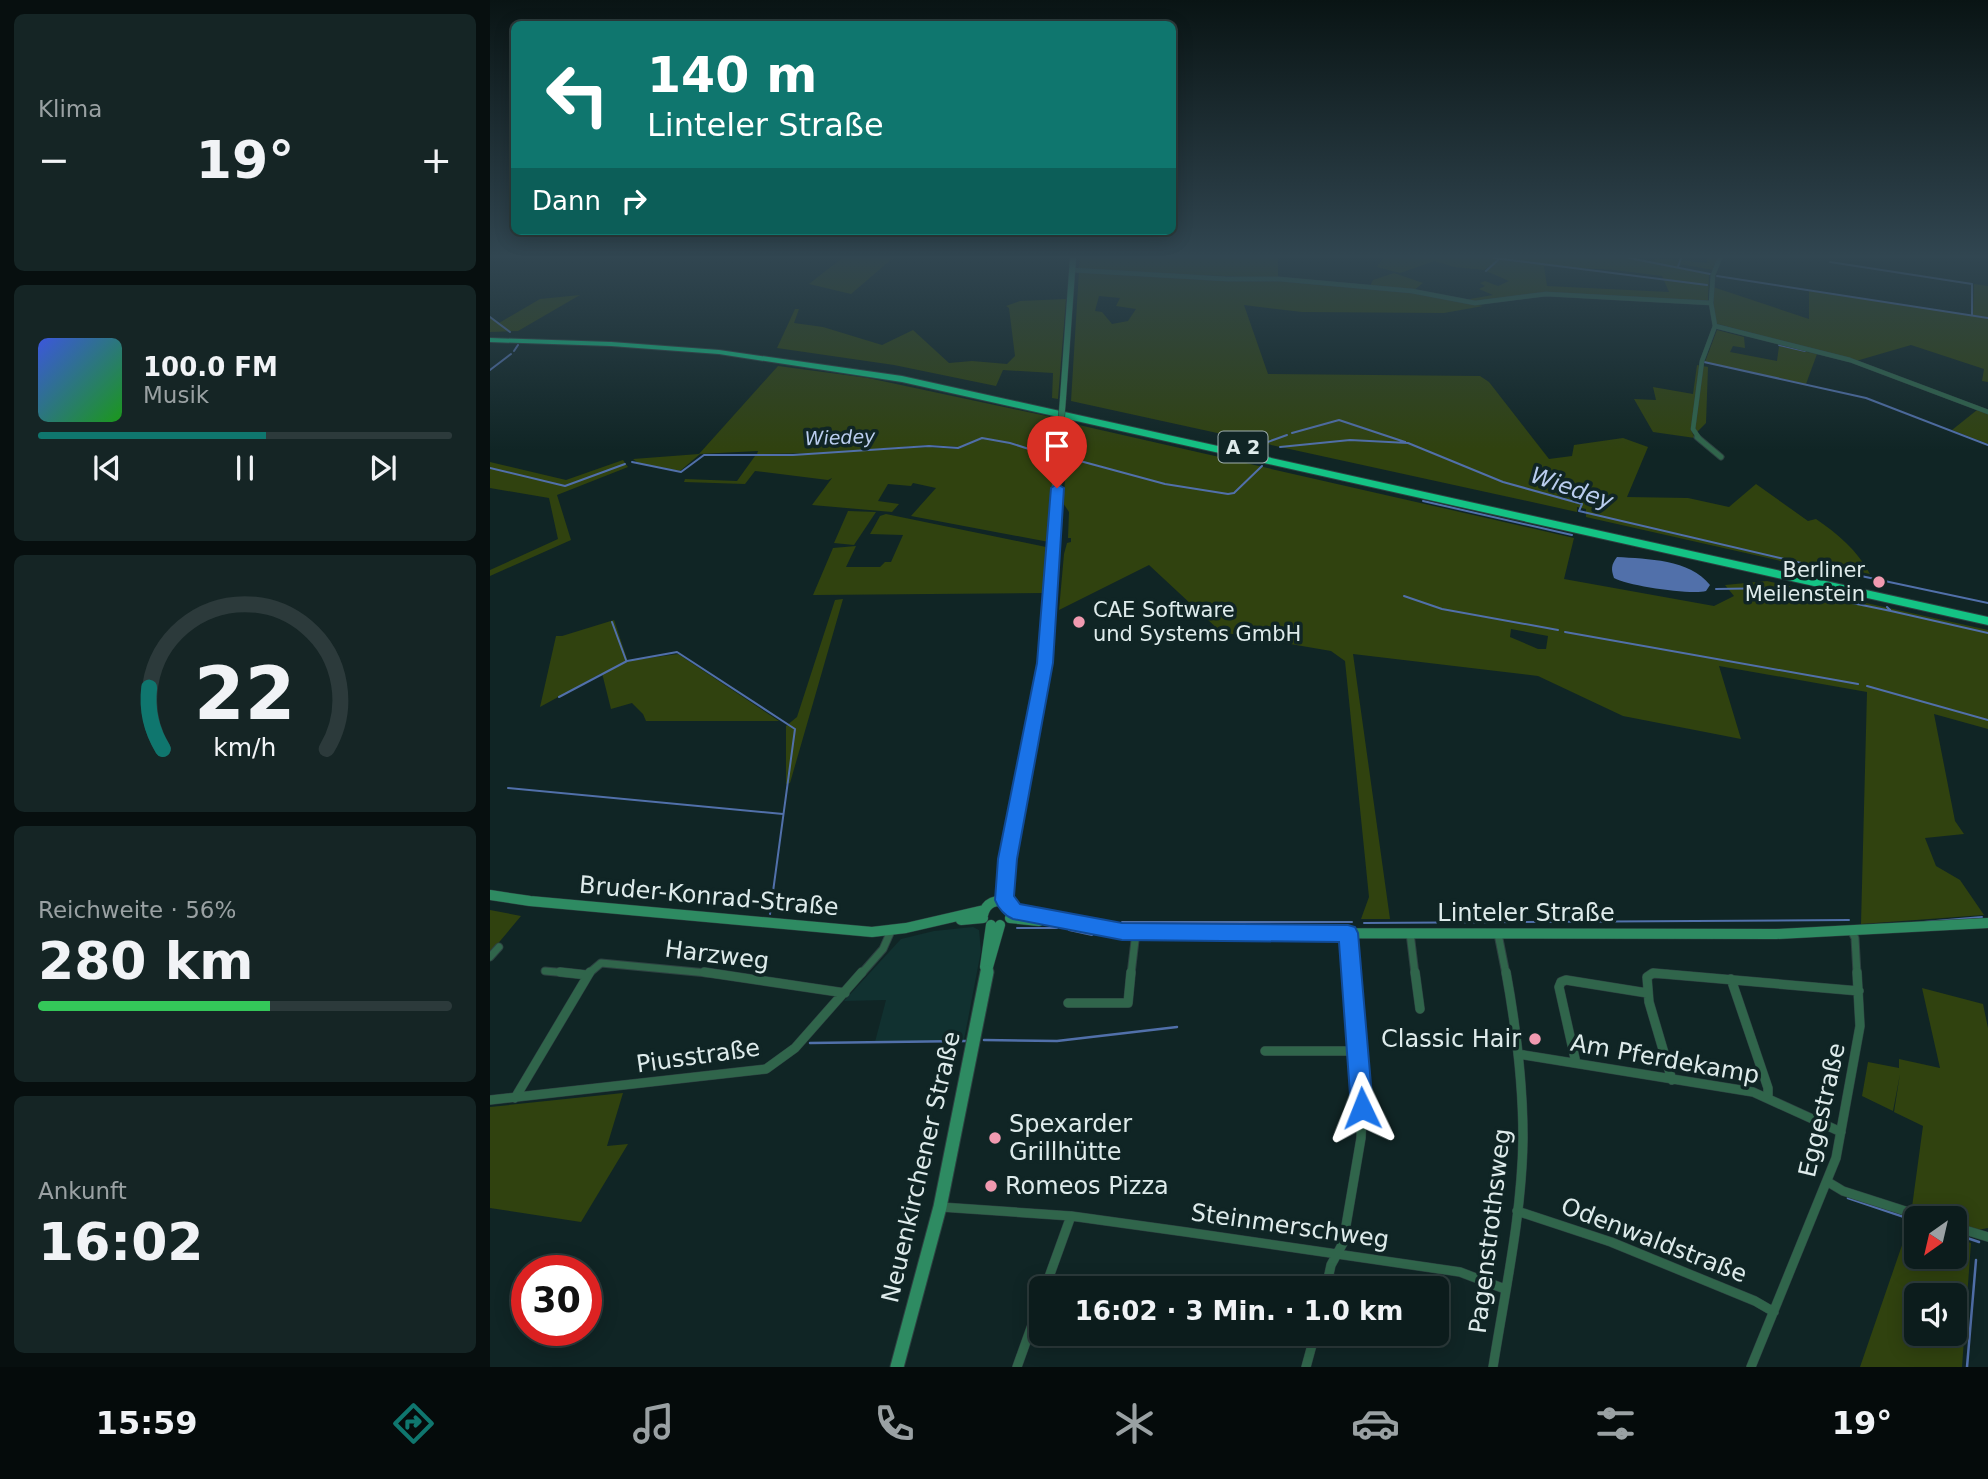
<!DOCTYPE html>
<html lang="de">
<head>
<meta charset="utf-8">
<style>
  :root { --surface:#0c1c1c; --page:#152525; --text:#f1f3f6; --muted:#9aa1a3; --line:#2c3a3b; --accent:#0f766e }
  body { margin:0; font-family:"DejaVu Sans",sans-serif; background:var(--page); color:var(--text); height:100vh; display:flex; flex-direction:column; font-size:26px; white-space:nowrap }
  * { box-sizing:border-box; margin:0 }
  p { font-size:23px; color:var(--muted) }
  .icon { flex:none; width:38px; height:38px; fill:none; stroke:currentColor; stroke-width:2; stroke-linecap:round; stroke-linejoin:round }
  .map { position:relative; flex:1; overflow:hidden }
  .details { display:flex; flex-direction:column; gap:14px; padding:14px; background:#070f0f; width:490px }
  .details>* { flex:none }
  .top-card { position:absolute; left:21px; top:21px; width:665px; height:214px; border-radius:10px; box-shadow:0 4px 18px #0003,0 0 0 2px var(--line); background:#0f766e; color:#fff; overflow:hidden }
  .needle { width:46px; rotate:214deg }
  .buttons { position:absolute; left:1414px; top:1206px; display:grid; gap:14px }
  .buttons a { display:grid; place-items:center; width:63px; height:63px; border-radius:10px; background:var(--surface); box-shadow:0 4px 18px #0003,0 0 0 2px var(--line); font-size:35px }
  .speed { position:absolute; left:21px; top:1255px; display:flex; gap:14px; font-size:35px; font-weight:700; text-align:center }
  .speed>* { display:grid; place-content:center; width:91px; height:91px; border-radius:50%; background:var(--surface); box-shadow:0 4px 18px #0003,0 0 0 2px var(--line); line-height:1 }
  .speed .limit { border:10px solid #d22; background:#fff; color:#111 }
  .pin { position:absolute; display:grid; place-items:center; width:60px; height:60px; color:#fff; margin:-72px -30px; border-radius:50% 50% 50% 0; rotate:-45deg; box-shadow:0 0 7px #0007 }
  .pin .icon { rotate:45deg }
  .me { position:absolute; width:77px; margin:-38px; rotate:358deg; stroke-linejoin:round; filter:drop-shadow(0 0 5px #0008) }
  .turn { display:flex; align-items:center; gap:24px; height:147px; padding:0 21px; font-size:32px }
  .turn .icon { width:91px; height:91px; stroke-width:2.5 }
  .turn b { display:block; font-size:49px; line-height:60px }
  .then { display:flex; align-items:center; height:66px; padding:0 21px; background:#0003; gap:14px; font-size:26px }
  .big { font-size:52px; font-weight:700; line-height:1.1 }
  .details .tile { flex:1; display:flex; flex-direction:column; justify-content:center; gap:10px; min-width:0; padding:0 24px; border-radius:10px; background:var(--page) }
  .details .dial { align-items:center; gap:0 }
  .dial svg { height:182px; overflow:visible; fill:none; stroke:var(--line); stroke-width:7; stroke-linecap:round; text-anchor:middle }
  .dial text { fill:var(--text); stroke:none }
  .song { display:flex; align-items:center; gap:21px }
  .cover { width:84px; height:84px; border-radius:10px; background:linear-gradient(135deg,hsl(230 70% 55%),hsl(120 70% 35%)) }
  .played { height:7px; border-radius:4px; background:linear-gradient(90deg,var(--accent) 55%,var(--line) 55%) }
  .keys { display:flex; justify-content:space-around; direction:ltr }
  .heat { display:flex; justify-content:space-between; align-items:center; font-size:38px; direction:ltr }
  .charge { height:10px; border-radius:5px; background:linear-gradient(90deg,#34c759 56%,var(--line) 0) }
  .trip { position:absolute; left:539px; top:1276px; width:420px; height:70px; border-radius:10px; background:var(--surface); box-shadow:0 4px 18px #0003,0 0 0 2px var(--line); font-weight:700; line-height:70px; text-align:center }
  .menu { display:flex; height:112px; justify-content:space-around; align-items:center; background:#050b0b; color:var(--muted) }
  .menu .icon { width:49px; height:49px }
  .menu .selected { color:var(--accent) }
  .menu b { font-size:32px; color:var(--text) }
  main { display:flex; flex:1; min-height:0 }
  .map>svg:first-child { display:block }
</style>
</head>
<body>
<main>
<section class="details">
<div class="tile"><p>Klima</p>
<div class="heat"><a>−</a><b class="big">19°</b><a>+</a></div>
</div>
<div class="tile">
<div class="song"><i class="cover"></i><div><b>100.0 FM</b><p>Musik</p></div></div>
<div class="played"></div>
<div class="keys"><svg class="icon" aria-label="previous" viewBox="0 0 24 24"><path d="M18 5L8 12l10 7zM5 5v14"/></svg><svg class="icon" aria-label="pause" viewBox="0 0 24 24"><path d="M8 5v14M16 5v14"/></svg><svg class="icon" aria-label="next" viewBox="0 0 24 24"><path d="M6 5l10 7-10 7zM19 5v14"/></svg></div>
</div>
<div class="tile dial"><svg viewBox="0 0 100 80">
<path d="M14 69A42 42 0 1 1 86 69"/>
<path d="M14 69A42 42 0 0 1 8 42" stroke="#0f766e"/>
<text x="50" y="56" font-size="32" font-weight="700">22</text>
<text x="50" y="72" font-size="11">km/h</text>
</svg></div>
<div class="tile"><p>Reichweite · 56%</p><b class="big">280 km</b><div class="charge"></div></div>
<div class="tile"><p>Ankunft</p><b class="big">16:02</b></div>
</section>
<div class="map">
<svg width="1498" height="1367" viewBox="0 0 1498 1367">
  <rect width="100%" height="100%" fill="#102525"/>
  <!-- built -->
  <path fill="#113130" d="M483 927 489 930 491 951 474 1040 385 1042 396 1000 354 1001 411 939 444 931Z"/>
  <!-- green -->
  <path fill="#30420f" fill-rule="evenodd" d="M352 258H403L361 294 319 284Z
    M590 258H788V278H738L589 269Z
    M893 258H1145L1163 262 1166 258 1217 263 1218 258H1228L1223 270 1189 264 1187 268 1219 274 1218 301 1056 293 979 302 980 299 1003 295 989 289 995 286 990 283 995 281 1008 286 1019 281 996 271 1010 259 994 270 964 267 944 261 910 273 887 267ZM1054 266 1125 270 1172 276 1179 292 1057 286Z
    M589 271C720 276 867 276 993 306L954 313 812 312 754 305 778 374 990 376 999 382 1059 459 1082 456 1084 445 1133 438 1158 447 1137 497 1198 498 1239 507 1266 484 1318 521 1326 519C1348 534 1367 550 1380 574L1366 571V578L1096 517V509L1087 507V512L581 401ZM609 296 630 298 626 306 646 309 638 321 622 324 612 312 605 311Z
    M904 273 933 283 923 291 880 286 883 280Z
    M1484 284 1498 286V317L1483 315Z
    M1223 287 1319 319V291L1498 318V382L1492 381 1494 369 1421 345 1366 361 1224 323Z
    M90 295 28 331 0 332V316L9 323 50 299Z
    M576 299 568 399 562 398 563 373 513 370 506 386 404 365 287 348 305 309H309L304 323 333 327 392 345 423 330 459 363 482 361 517 364 525 356 519 308 516 306 530 301Z
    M1227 330 1254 337 1255 348 1243 346 1240 352 1287 361 1289 346 1327 354 1316 384 1215 362Z
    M1207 365 1218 367 1216 423 1207 432H1202L1205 438 1163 432 1144 399 1166 400 1163 387 1203 394Z
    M288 366 378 378 566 418 559 542 421 516 446 488 423 483 421 486 398 484 388 501 409 504 402 512 322 505 342 478 338 480 265 471 255 484 194 482 195 479 247 481 265 456 439 447 468 449 494 438 469 447 440 445 329 453 267 454 268 451 210 454 190 471 148 463 143 459 209 454Z
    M1487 410 1498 414V444L1462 430Z
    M580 423 1084 538 1074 579 1224 606 1244 596 1235 585 1277 581 1498 630V729L1444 714 1465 821 1474 834 1435 838 1446 866 1470 880 1494 915 1371 924 1377 692 1229 666 1251 739 1133 716 1048 676 863 654 900 919H871L879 897 855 661 841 651 731 632 659 565 569 610 574 554 577 543 581 542V538H578L579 512 573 503ZM1021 629 1058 636 1056 649H1048L1020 637Z
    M133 460 138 467 67 495 81 540 0 576V570L68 539 59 498 0 488V462L76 480Z
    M358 511 386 512 364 545 344 543Z
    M396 514 556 547 558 548 554 593 323 595 343 548 366 546 356 567H390L395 562H401L413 535 380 534 390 516Z
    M353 599 300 783 296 784V726L307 717 345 600Z
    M124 620 137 659 136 661 188 654 289 721H156L153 714 142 703 121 709 112 673 50 707 66 636H72Z
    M0 910 31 916 0 953Z
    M1432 988 1493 1004 1498 1028V1228L1488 1230 1465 1222V1218H1454L1422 1207 1433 1126 1404 1112 1410 1074 1403 1111 1372 1096 1378 1062 1409 1068V1059L1450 1068Z
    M133 1093 117 1146 138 1144 91 1222 0 1208V1107Z
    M1420 1222 1426 1225V1256H1465V1237L1481 1243 1472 1367H1370ZM1426 1295H1465V1334H1426Z"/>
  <!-- water -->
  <path fill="#5170aa" d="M1127 557C1157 559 1200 559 1220 585L1216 591C1201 595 1138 586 1124 578 1121 569 1121 565 1127 557Z"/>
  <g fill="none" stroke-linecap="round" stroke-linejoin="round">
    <!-- stream-far1 -->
    <path stroke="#5170aa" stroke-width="2" d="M1004 258 1217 285
      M1139 258 1220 274
      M1340 262 1482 284V314
      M1188 267 1191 258
      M996 271 1008 260
      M1227 276 1498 318
      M0 317 20 332
      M1289 345 1315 351
      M24 351 28 345
      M1214 362 1376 398 1498 445
      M0 370 21 354
      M802 433 849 420 915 442
      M775 443 797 435
      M790 447 860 440 918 443 1013 482 1092 504 1089 511 1367 576
      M579 458 675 484 738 494 744 493 772 466
      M142 462 191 472 214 455H303L439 446 468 448 492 438 520 443 561 456
      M0 468 75 486 135 464
      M933 501 1082 535
      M1371 576 1498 603
      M1226 589 1289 588 1401 611
      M914 596 952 609 1068 630
      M1397 607 1401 611 1498 633
      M122 622 136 660
      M1075 632 1368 684
      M1377 686 1498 720
      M69 697 137 661 187 652 305 729 280 914
      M18 788 293 814
      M524 865 561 663 566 595
      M508 872 550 667
      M632 922H862
      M1434 922 1492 917
      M874 923 1359 920
      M527 928H567
      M579 930 602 935"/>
    <!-- stream -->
    <path stroke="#5170aa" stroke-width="2.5" d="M494 1040 567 1041 687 1027
      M320 1043 476 1041
      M1358 1198 1426 1221
      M1465 1234 1489 1242
      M1477 1367 1486 1260"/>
    <!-- street-far3 casing -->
    <g stroke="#2d4141" stroke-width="5">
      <path id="street-far3" d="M582 270 737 279H789L922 291 985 303 1056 294 1221 303
        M1225 326 1360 360 1498 412
        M1209 438 1203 429 1212 361 1225 326 1221 303 1223 275 1230 258"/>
    </g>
    <!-- street-far2 casing -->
    <g stroke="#2d4141" stroke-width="7">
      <path id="street-far2" d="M1207 437 1231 457"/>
    </g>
    <!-- street-far1 casing -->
    <g stroke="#2d4141" stroke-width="9">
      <path id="street-far1" d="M1362 932 1365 938 1367 974
        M858 933 862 974
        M920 933 925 974
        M1008 934 1016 974
        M0 957 9 947
        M55 971 89 974
        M98 974 111 963 228 974
        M371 974 393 949 401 931
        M641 974 646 932
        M1161 974H1177"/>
    </g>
    <!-- street casing -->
    <g stroke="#2d4141" stroke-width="10">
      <path id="street" d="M70 972 97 975
        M214 972 355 993
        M925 972 930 1009
        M1241 979 1278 1088V1096
        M578 1003H638L641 972
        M775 1051H869
        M1028 1054 1263 1092 1351 1132
        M1086 1063 1069 987 1071 982 1076 980 1157 993
        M1182 1080 1159 1002 1157 977 1163 973 1369 991
        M25 1098 100 972
        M0 1100 276 1069 305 1048 372 972
        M1338 1182 1353 1191 1437 1218
        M451 1207 581 1216 696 1232 970 1272 1015 1289
        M1027 1211 1121 1242 1265 1301 1284 1312
        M1465 1227 1498 1237
        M555 1288 581 1216
        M836 1288 841 1265 853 1243 871 1138 873 1094 862 972
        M527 1367 551 1300
        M816 1367 825 1334
        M1003 1367C1015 1291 1032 1215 1033 1138 1033 1082 1026 1027 1016 972
        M1261 1367 1346 1158 1370 1026 1367 972"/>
    </g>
    <!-- secondary-far3 casing -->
    <g stroke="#2d4141" stroke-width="7">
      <path id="secondary-far3" d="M573 398 583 258
        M570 438 571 423"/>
    </g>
    <!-- secondary-far2 casing -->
    <g stroke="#2d4141" stroke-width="10">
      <path id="secondary-far2" d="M553 671 570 437"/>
    </g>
    <!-- secondary-far1 casing -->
    <g stroke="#2d4141" stroke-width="11">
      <path id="secondary-far1" d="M0 895 40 901 382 932 416 928 494 910
        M514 900 518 859 554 670
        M523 910 619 930 667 933 1286 934 1498 923
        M493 915C496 902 506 899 518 902L523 910
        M520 918 549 921
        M471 920 493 918
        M495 967 501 925
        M496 974 510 925"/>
    </g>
    <!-- secondary casing -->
    <g stroke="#2d4141" stroke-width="15">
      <path id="secondary" d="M407 1367 450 1207 497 972"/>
    </g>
    <!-- highway casing -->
    <g stroke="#2d4141" stroke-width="2">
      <path id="highway" d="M0 338 121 342 229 350 412 376 1498 617V625L412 382 229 354 121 346 0 342Z"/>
    </g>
    <!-- street-far3 -->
    <use href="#street-far3" stroke="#30654b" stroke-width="4.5"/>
    <!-- street-far2 -->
    <use href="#street-far2" stroke="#30654b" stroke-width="5"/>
    <!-- street-far1 -->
    <use href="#street-far1" stroke="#30654b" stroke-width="7"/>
    <!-- street -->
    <use href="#street" stroke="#30654b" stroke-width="9"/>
    <!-- secondary-far3 -->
    <use href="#secondary-far3" stroke="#2e8b62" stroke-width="6"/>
    <!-- secondary-far2 -->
    <use href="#secondary-far2" stroke="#2e8b62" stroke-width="8"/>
    <!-- secondary-far1 -->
    <use href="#secondary-far1" stroke="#2e8b62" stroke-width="10"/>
    <!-- secondary -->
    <use href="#secondary" stroke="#2e8b62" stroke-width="13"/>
    <!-- highway -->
    <use href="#highway" fill="#14c384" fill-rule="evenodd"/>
    <!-- secondary-bridge casing -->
    <g stroke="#2d4141" stroke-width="7" stroke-linecap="butt">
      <path id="secondary-bridge" d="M571 423 573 398"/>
    </g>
    <!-- secondary-bridge -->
    <use href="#secondary-bridge" stroke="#2e8b62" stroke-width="6"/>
  </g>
  <!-- sky -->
  <linearGradient id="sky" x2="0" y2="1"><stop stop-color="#091414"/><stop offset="0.57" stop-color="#314651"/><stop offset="1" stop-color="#314651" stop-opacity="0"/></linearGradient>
  <rect width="1498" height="450" fill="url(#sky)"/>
  <!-- route -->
  <path fill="#1a73e8" stroke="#114b97" stroke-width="2" d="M567 484 574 488 563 663 527 859 524 896 530 904 632 923 858 925 865 927 868 933 883 1108 880 1116 872 1119 864 1116 861 1108 849 942 632 940 523 919C515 916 508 908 505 900L508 859 547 663 561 488Z"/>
  <!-- markers -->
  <g fill="#f19ab0" stroke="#102525" stroke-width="2.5">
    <circle cx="1389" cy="582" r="7"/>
    <circle cx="589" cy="622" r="7"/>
    <circle cx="1045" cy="1039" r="7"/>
    <circle cx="505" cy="1138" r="7"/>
    <circle cx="501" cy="1186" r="7"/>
  </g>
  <g text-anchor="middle" stroke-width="7" stroke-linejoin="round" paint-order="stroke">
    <!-- far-water labels -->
    <g font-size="19" font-style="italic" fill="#bacdee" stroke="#102525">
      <text transform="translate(350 437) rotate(-2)" y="7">Wiedey</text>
    </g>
    <!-- shield labels -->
    <rect fill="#102525" stroke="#a0b0b0" stroke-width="2" x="728.5" y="431.5" width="49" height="31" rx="5"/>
    <g font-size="19" font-weight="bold" fill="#deebeb">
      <text x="753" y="454">A 2</text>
    </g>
    <!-- poi labels -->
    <g font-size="21" fill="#deebeb" stroke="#102525" text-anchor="end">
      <text x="1375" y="577">Berliner<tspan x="1375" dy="24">Meilenstein</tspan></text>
      <text x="603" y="617" text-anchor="start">CAE Software<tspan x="603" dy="24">und Systems GmbH</tspan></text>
    </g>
    <!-- water labels -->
    <g font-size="23" font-style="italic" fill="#bacdee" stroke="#102525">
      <text transform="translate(1082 488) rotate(19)" y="8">Wiedey</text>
    </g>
    <!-- near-street labels -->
    <g font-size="24" fill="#deebeb" stroke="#102525">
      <text transform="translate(219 896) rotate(5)" y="8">Bruder-Konrad-Straße</text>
      <text x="1036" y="921">Linteler Straße</text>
      <text transform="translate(227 955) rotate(7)" y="8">Harzweg</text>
      <text transform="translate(208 1056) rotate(-8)" y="8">Piusstraße</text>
      <text transform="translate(1175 1059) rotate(10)" y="8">Am Pferdekamp</text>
      <text transform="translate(1332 1110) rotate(-77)" y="8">Eggestraße</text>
      <text transform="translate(431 1167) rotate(-77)" y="8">Neuenkirchener Straße</text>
      <text transform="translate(800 1226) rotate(8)" y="8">Steinmerschweg</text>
      <text transform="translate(1000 1231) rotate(-83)" y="8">Pagenstrothsweg</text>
      <text transform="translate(1164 1240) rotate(21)" y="8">Odenwaldstraße</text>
    </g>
    <!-- near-poi labels -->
    <g font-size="24" fill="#deebeb" stroke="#102525" text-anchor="start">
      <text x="1031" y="1047" text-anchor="end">Classic Hair</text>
      <text x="519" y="1132">Spexarder<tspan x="519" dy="28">Grillhütte</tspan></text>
      <text x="515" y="1194">Romeos Pizza</text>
    </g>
  </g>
</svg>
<div class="buttons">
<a><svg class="needle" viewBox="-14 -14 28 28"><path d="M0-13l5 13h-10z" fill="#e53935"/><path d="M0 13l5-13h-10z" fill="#9aa1a3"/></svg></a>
<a><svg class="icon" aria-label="sound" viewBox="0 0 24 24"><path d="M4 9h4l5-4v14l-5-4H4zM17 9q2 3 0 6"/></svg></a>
</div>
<div class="speed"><div class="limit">30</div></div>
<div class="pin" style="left:567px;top:488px;background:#d93025"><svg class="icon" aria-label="arrive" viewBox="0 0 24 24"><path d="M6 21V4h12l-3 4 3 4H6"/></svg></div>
<svg class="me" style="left:872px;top:1108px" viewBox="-20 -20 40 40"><path d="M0-17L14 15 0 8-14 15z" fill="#1a73e8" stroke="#fff" stroke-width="4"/></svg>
<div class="trip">16:02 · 3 Min. · 1.0 km</div>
<div class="top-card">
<div class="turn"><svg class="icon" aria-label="left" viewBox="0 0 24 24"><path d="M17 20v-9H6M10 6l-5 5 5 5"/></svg><div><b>140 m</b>Linteler Straße</div></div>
<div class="then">Dann<svg class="icon" aria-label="right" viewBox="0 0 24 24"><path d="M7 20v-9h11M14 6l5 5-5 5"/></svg></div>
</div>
</div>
</main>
<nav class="menu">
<b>15:59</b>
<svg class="icon selected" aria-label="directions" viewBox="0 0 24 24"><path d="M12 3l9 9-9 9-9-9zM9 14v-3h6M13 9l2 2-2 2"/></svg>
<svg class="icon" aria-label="music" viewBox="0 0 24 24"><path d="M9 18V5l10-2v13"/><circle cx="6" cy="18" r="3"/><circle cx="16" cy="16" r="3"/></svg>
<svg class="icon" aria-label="phone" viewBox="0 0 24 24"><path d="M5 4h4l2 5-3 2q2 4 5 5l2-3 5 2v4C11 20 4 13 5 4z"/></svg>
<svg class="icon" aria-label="climate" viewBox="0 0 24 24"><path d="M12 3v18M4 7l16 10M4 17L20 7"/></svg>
<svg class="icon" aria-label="car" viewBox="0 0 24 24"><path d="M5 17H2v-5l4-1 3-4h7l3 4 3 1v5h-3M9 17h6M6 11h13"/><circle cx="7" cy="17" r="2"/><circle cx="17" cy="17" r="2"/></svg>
<svg class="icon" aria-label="filters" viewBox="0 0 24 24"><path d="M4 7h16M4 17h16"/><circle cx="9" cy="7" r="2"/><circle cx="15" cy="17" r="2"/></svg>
<b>19°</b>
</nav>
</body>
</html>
